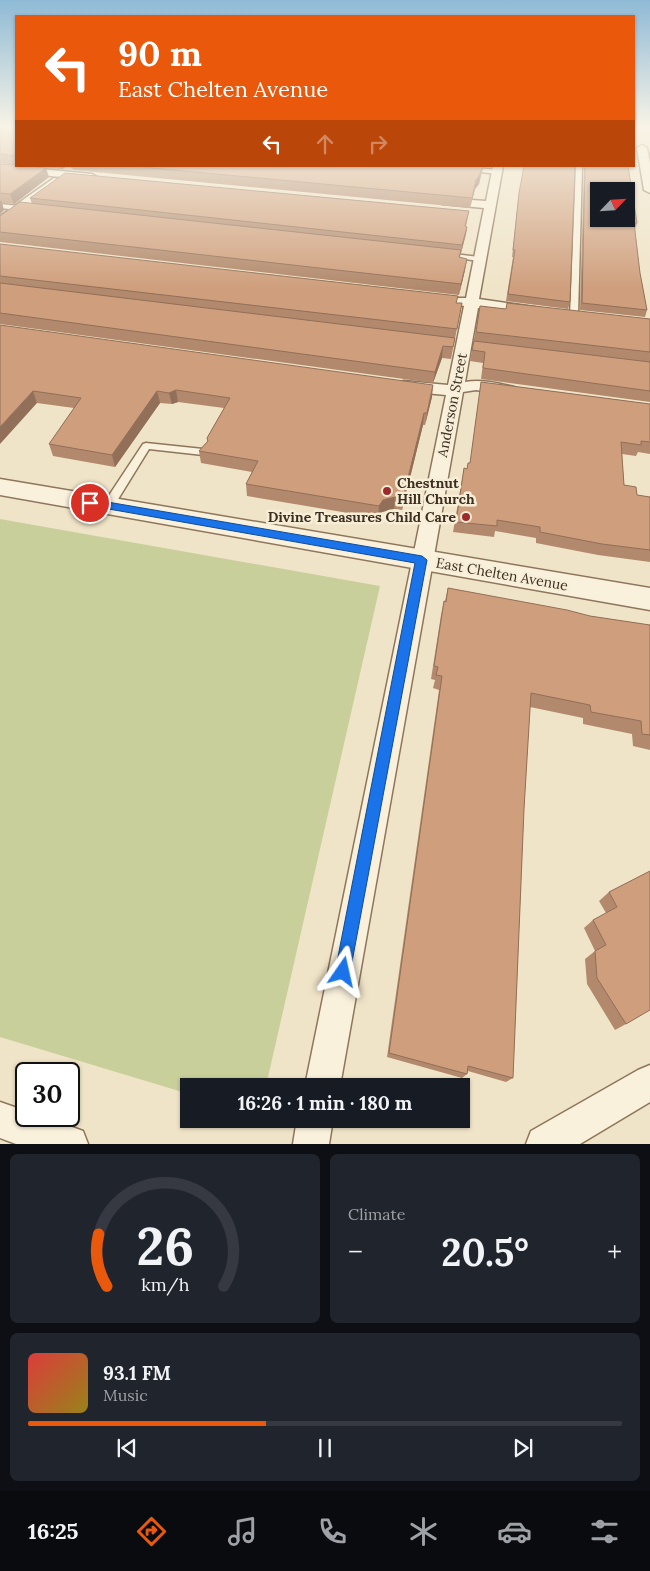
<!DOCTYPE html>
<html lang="en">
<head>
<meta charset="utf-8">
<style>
  :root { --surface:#171b24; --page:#20242c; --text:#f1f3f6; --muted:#9ea1a6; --line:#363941; --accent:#ea580c }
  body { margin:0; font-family:Lora,serif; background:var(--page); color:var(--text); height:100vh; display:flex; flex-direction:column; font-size:19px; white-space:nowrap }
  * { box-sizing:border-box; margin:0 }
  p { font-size:16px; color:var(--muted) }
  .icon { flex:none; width:28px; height:28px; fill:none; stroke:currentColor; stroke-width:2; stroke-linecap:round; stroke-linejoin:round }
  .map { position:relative; height:1144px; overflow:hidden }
  .details { display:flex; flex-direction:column; gap:10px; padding:10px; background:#0d0f14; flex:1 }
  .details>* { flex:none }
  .banner { position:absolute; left:15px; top:15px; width:620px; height:152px; border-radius:0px; box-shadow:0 1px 4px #0004; background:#ea580c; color:#fff; overflow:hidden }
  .needle { width:32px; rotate:65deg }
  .fabs { position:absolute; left:590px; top:182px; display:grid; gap:10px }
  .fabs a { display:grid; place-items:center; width:45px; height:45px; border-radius:0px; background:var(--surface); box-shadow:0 1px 4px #0004; font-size:25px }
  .speed { position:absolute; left:15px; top:1062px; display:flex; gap:10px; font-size:25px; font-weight:700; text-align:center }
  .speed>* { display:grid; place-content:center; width:65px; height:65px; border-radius:50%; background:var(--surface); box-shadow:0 1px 4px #0004; line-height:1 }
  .speed .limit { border:2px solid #111; border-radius:8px; background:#fff; color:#111 }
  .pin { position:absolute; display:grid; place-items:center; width:42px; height:42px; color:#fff; margin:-21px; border:2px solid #fff; border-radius:50%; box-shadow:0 1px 5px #0007 }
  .me { position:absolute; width:55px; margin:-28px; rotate:11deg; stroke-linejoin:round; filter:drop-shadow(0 0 4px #0008) }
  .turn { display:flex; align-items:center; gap:18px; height:105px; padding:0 20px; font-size:22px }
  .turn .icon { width:65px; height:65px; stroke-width:2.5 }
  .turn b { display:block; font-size:35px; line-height:42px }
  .lanes { display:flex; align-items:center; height:48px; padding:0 20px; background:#0003; justify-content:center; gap:25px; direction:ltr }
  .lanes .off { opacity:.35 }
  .big { font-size:38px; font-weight:700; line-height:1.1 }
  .details .card { flex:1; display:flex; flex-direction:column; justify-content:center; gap:8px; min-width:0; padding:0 18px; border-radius:8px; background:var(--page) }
  .details .dial { align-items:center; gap:0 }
  .dial svg { height:130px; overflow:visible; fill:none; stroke:var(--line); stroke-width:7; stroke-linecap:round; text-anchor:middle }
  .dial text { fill:var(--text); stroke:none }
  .song { display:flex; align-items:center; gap:15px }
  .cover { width:60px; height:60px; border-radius:8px; background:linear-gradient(135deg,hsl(0 70% 55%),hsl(50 70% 35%)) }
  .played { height:5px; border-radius:2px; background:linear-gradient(90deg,var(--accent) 40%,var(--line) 40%) }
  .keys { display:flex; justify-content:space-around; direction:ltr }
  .heat { display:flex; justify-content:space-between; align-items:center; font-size:28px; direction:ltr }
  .details .tiles { flex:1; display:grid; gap:10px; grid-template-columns:1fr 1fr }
  .card:last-child { grid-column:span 2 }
  .trip { position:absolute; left:180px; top:1078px; width:290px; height:50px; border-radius:0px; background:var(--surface); box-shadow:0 1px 4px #0004; font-weight:700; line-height:50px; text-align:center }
  .menu { display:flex; height:80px; justify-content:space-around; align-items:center; background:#090b0e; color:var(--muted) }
  .menu .icon { width:35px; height:35px }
  .menu .current { color:var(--accent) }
  .menu b { font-size:22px; color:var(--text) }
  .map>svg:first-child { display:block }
</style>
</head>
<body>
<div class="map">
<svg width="650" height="1144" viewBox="0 0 650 1144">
  <rect width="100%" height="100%" fill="#f0e4c8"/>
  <!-- green -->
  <path fill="#c9cf9b" d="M0 519 380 586 266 1086H189V1094L0 1037Z"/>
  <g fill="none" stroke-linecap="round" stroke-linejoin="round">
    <!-- service casing -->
    <g stroke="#8d765c" stroke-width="3">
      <path id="service" d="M576 166H582L578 316 574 318 570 316Z
        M467 167 497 170 500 172 497 174 465 170Z
        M0 204 28 207 31 209 28 211 0 208Z
        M446 253 479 257 482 259 479 261 444 256V254Z
        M146 443 203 449 208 452 203 455 149 449 112 509H104L103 506 104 503 143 444Z"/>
    </g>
    <!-- minor casing -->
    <g stroke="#8d765c" stroke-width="3">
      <path id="minor" d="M642 145 647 148 650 163V193L644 190 637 148Z
        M0 165 92 174 97 177 92 180 0 171Z
        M493 166H503L479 299 534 307 539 308 541 311 539 314 534 315 478 308 465 382C481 379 498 383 514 387L516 390 514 393 508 395 476 390 463 392 340 1086H305L446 395 404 391 398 389 396 386 398 383 404 381 448 385 464 306 455 304 453 301 455 298H466L484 208 442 204 436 201 442 198 486 201Z
        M54 178 58 179 59 181 58 183 4 225 0 226V216Z
        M650 1065V1102L580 1144H526L531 1131 638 1070Z
        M0 1102 26 1111V1116H42L83 1131 88 1144H16L0 1138Z
        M297 1119H333L329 1144H293Z"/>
    </g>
    <!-- tertiary casing -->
    <g stroke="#8d765c" stroke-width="3">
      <path id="tertiary" d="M0 479 650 588V610L0 495Z"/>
    </g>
    <!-- service -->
    <use href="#service" fill="#faf1dc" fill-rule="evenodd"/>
    <!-- minor -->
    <use href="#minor" fill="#faf1dc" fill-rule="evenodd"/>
    <!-- tertiary -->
    <use href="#tertiary" fill="#faf1dc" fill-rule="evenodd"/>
  </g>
  <!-- wall -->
  <path fill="#b2896c" d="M0 128H16V165L0 163Z
    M0 164 49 177 14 204 2 203 4 210 0 214Z
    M32 166H68L62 169Z
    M69 166H484L483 168 479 184 475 189 470 208 74 170Z
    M524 166 570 302 568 309 506 301 513 257H512L518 200Z
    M584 166H628L637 223 635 229 640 273 647 310 645 317 580 310Z
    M30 198 469 211 466 226 467 227 466 234 460 257 465 270 459 295 0 242V216L32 204Z
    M0 244 457 303H462L451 359 442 358 433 383 0 324Z
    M480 306 505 309 650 319V402L481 379 483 363 470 361Z
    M0 325 432 397 425 425H423L402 510 394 509 382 512 378 518 247 496 246 484 252 472 201 463 199 451 207 442V438L224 408 178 402 172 404 160 403 115 467 53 456 49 444 74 408 37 403Z
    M481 382 650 404V454L638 452 636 456 622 454 624 485 637 495 650 497V562L598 555 536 543V538L495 531 494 537 453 532 464 468 467 469 470 463Z
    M448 588 590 616 650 625V750L633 746 632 734 583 724V718L530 707 524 809 513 1078 506 1082 468 1071 467 1074 462 1078 387 1057 439 690 433 688 435 680 431 679 441 615 444 601H445Z
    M650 871 626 1024 615 1030 587 984 585 959 595 951 584 928 593 920 606 913 599 901 609 892Z"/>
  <!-- shaded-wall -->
  <path fill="#916f58" d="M61 166H68L62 169Z
    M483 166 479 184 475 189 470 208 476 180Z
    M46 168 49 177 14 204 10 194Z
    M1 200 4 210 0 214V201Z
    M467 227 466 234 461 253 462 245Z
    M467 259 465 270 459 295 461 284Z
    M443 346 442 358 433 383 435 372Z
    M433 385 432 397 425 425 427 413Z
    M176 390 178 402 172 404 169 393Z
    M33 391 37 403 0 444V427Z
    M157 391 160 403 115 467 112 455Z
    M424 413 423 425 402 510 403 498Z
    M395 497 394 509 382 512 378 518 379 506 383 500Z"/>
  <!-- building -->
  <path fill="#cf9f7d" stroke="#916f58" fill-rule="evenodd" d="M0 128H16V156L0 154Z
    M0 164 16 165V166H29L46 168 10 194 0 193Z
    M131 166H483L480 174 476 180 472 198Z
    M524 166H575L570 302 508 294 515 250H513L519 193Z
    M585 166H628L637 223H634L640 273 647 310 582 303ZM599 191H626V219H599Z
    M65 173 469 211 465 226 467 227 462 245 30 198Z
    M20 202 461 250 459 257 467 259 461 284 0 232V216Z
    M0 244 458 296 456 303H462L457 329 0 276Z
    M0 283 455 338 453 347 443 346 435 372 0 313Z
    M507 303 650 319V352L476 332 480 306 506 309Z
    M0 325 433 385 427 413H424L403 498 395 497 383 500 379 506 246 484 258 461 199 451 208 441 207 438 230 398 176 390 169 393 157 391 112 455 49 444 81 398 33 391 0 427Z
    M474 341 650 362V391L483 368 485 352 472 350Z
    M481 382 650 404V442L641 441V445L621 442 624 485 636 487 637 495 650 497V550L602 544 540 532V527L497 520V526L456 522 464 468 467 469 468 463H470Z
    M448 588 567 610 590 616 650 625V735L642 734 641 721 591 712 590 705 531 693 524 809 513 1078 468 1066 467 1074 389 1053 442 676 436 675 438 667 434 666 444 601 446 602Z
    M650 871V1010L626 1024 597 978 595 951 606 945 593 920 617 907 609 892Z"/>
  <!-- sky -->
  <linearGradient id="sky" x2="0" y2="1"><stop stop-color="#8fbad6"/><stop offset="0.44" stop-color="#f8f3e6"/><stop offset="1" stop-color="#f8f3e6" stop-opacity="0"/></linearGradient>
  <rect width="650" height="288" fill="url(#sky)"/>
  <!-- route -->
  <path fill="#1a73e8" stroke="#114b97" d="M90 499 422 556 427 560 349 978 343 980 337 978 335 972 415 563 86 505 85 503Z"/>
  <!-- markers -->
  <g fill="#9e2a2b" stroke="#f7eed8" stroke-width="2">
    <circle cx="387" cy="491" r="5"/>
    <circle cx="466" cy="517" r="5"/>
  </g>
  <g text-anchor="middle" stroke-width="5" stroke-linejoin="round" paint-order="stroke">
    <!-- street labels -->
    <g font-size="14" fill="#3d2e20" stroke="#f7eed8">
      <text transform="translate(452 405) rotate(-79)" y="5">Anderson Street</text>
      <text transform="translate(502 574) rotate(10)" y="5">East Chelten Avenue</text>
    </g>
    <!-- poi labels -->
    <g font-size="14" font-weight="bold" fill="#3d2e20" stroke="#f7eed8" text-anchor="start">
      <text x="397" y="488">Chestnut<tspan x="397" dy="16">Hill Church</tspan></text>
      <text x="456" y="522" text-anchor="end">Divine Treasures Child Care</text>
    </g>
  </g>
</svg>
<div class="fabs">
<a><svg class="needle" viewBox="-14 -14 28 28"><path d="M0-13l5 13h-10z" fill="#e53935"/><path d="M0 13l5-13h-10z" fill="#9ea1a6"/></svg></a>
</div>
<div class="speed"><div class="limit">30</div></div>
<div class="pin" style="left:90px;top:503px;background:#d93025"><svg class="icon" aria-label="arrive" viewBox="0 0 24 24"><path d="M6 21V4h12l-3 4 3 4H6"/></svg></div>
<svg class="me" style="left:343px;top:972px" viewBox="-20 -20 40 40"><path d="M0-17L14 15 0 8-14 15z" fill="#1a73e8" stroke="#fff" stroke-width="4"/></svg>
<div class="trip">16:26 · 1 min · 180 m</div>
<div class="banner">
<div class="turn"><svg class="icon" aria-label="left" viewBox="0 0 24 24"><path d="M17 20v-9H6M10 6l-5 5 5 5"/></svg><div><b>90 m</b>East Chelten Avenue</div></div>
<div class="lanes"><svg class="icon" aria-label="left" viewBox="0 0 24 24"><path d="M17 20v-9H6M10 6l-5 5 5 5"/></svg><svg class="icon off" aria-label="ahead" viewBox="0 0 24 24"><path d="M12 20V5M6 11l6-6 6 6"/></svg><svg class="icon off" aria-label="right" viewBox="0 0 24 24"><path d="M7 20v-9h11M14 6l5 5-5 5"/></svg></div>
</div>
</div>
<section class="details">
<div class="tiles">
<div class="card dial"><svg viewBox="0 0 100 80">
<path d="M14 69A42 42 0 1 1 86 69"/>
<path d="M14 69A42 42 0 0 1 9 37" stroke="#ea580c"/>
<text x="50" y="56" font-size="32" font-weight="700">26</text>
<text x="50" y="72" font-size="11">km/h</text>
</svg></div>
<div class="card"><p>Climate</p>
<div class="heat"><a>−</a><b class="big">20.5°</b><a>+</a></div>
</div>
<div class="card">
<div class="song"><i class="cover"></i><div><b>93.1 FM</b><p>Music</p></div></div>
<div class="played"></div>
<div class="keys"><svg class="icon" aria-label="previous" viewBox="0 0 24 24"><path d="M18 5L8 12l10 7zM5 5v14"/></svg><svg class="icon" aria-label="pause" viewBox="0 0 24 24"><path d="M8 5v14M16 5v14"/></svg><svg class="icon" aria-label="next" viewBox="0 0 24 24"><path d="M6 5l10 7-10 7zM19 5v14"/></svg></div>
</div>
</div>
</section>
<nav class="menu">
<b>16:25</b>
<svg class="icon current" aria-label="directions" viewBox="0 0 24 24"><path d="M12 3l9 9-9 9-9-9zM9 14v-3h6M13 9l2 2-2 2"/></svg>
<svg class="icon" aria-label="music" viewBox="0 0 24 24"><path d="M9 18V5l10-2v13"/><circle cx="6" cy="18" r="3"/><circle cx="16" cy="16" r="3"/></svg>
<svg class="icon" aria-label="phone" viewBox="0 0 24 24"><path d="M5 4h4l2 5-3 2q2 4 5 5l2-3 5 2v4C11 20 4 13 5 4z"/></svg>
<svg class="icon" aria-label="climate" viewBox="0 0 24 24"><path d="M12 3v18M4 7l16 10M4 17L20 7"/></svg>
<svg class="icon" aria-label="car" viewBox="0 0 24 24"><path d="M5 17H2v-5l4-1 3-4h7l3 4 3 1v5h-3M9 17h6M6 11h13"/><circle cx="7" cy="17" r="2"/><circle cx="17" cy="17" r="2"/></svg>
<svg class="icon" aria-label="filters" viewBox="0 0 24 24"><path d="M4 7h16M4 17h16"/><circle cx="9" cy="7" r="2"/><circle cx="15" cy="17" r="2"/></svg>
</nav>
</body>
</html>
